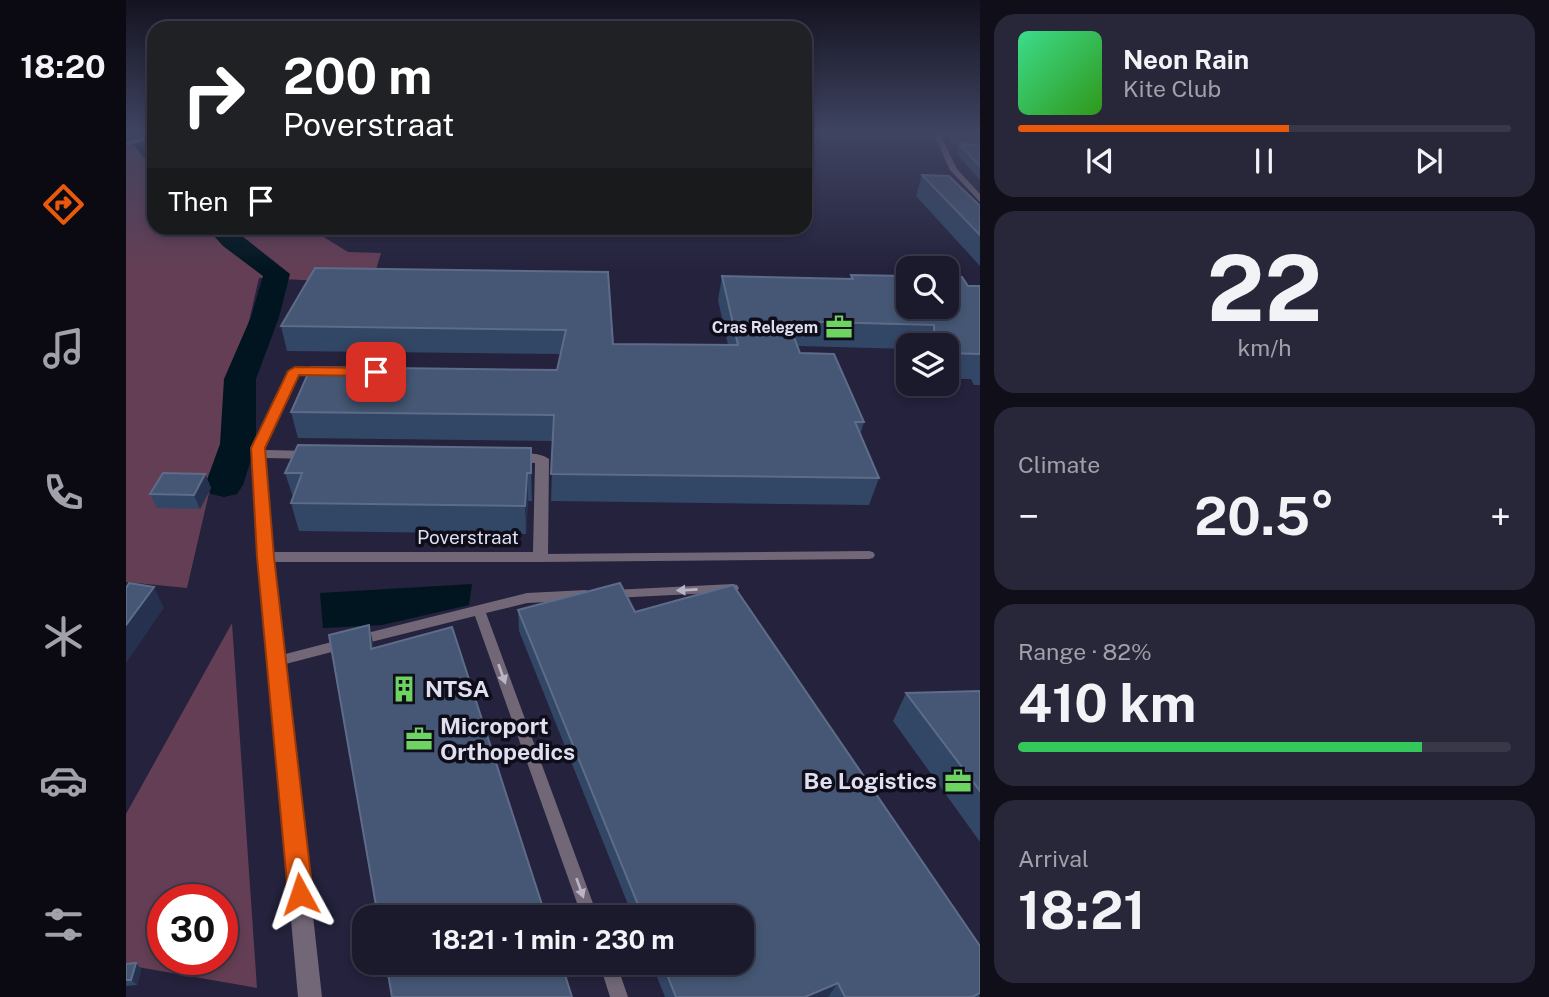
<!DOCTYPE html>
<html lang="en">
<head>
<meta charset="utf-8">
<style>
  :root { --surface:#1b1a2d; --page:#282739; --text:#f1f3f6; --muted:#a0a1aa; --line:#393849; --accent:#ea580c }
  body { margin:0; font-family:"Public Sans",sans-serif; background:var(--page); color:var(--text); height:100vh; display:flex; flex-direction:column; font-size:26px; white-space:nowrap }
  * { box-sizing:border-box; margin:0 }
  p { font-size:23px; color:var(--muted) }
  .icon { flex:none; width:38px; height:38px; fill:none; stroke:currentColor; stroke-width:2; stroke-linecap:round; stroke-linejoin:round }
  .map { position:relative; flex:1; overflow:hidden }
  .side { display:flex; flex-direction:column; gap:14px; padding:14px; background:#0f0e19; width:569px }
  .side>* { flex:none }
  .guide { position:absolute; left:21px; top:21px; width:665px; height:214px; border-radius:21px; box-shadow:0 4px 10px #0003,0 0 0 2px var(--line); background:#202124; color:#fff; overflow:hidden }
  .buttons { position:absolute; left:770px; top:256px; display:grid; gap:14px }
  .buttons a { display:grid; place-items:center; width:63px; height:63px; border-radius:14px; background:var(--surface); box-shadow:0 4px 10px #0003,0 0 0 2px var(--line); font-size:35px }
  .speed { position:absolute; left:21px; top:884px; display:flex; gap:14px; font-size:35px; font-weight:700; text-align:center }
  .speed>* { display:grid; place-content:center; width:91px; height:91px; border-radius:50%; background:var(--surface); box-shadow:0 4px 10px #0003,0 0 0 2px var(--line); line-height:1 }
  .speed .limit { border:10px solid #d22; background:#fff; color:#111 }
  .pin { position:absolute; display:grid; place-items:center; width:60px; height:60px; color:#fff; margin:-30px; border-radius:14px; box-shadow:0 4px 10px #0006 }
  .me { position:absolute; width:77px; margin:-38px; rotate:355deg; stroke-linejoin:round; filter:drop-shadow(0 0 5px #0008) }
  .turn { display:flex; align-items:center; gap:24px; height:147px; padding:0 21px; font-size:32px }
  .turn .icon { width:91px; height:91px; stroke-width:2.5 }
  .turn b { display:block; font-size:49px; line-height:60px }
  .then { display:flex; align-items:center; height:66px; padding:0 21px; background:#0003; gap:14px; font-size:26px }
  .big { font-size:52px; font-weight:700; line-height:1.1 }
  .side .card { flex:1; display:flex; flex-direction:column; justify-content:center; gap:10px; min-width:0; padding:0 24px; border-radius:21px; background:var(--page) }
  .side .dial { align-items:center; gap:0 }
  .dial b { font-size:91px; line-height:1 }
  .song { display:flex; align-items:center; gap:21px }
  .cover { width:84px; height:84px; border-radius:10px; background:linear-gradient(135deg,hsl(150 70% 55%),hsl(110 70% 35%)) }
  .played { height:7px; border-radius:4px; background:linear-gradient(90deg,var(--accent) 55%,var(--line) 55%) }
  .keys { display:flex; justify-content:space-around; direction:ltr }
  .heat { display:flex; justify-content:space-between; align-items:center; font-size:38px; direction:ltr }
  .charge { height:10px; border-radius:5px; background:linear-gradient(90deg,#34c759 82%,var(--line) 0) }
  .trip { position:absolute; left:226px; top:905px; width:402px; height:70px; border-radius:21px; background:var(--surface); box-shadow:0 4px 10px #0003,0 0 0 2px var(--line); font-weight:700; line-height:70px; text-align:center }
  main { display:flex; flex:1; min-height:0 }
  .dock { display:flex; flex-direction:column; width:126px; justify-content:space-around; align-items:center; background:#0b0a12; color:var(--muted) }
  .dock .icon { width:49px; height:49px }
  .dock .selected { color:var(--accent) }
  .dock b { font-size:32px; color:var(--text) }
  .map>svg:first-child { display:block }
</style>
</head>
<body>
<main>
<nav class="dock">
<b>18:20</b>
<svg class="icon selected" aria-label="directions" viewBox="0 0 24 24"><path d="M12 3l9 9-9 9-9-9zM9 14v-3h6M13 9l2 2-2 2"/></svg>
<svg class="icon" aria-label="music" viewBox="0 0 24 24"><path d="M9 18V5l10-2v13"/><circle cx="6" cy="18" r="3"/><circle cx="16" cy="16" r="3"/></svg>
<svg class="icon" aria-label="phone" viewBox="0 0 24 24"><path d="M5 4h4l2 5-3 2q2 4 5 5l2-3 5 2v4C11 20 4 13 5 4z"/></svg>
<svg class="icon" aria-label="climate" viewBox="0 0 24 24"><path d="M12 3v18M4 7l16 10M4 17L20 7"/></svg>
<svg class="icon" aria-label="car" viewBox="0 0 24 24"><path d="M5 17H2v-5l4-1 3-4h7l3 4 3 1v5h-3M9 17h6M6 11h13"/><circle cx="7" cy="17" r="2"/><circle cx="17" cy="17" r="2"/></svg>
<svg class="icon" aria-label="filters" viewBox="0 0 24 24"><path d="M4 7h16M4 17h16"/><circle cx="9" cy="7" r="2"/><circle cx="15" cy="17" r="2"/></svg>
</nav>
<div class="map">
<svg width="855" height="997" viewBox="0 0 855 997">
  <rect width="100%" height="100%" fill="#24223c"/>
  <!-- green -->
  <path fill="#643e54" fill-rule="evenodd" d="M26 140 28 141V228H183L222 252 255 253 249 273 219 282 133 278 61 588 0 582V148Z
    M106 623 131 988 0 965V814ZM37 900H96V959H37Z"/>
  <!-- water -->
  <path fill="#00151f" d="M346 584 343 605 256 625 197 628 194 593Z"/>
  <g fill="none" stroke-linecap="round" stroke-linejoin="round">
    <!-- river -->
    <path fill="#00151f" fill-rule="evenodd" d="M17 138 28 144V163L21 161 7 144 10 140Z
      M81 228H106L164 274 153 317 130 379V444L117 485 111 494 98 497 85 494 79 485 94 444 98 379 125 317 137 276 97 246Z"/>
    <!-- service -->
    <path fill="#726777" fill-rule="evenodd" d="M743 551 747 552 749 555 747 558 743 559 414 562 410 561 408 558 410 555 414 554Z
      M607 584 611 585 613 588 611 591 607 592 487 598 483 597 481 594 483 591 487 590Z
      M460 590 464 592 466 595 464 598 460 600 401 603 360 613 472 917H456L349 616 233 645 229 644 227 640 229 636 401 593Z
      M217 639 221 640 223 644 221 648 152 666 147 665 146 661 147 657 152 656Z
      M473 962H490L502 997H484Z"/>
    <!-- minor -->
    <path fill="#726777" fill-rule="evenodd" d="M807 132H813L831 169 855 195V203L824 170Z
      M28 134V138L0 146V142Z
      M169 368 203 369 209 372 203 375H173L139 448V450L186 451 193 455 186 459 139 458 147 552H407L409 463 388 462 381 458C390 451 414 452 423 459L422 558 419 562H148L196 997H172L132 557 125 454V448L163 371Z"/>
  </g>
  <!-- wall -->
  <path fill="#324665" d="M820 132H854V180L830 153 833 144H836L825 143Z
    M796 175 854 206V266L790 196Z
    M482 272 487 344 602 345 592 300 596 276 724 279 725 275 842 286H854V385H848L845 379H821V345H782V349L672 346 674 353 738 422 734 435 753 478 743 505 425 501 427 441 172 438 165 412 431 370 434 354 161 351 155 326Z
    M405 448 406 501H402L400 534 173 531 165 503 167 497 159 473Z
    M79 474 85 488 74 509 31 508 24 494Z
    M392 610 509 612 854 997H539L525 962H616V917H507L393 631Z
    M854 691V842L767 721 780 693Z
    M10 963 15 969 11 985 0 986V964Z"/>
  <!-- shaded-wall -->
  <path fill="#25314f" d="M405 448 406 475V501L405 473Z
    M401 473 402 501 400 534 399 506Z
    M79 474 85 488 74 509 68 495Z
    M28 587 38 608 0 663V625Z
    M243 625 248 647 250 670 245 649Z
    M10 963 15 969 11 985 5 980Z
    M712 983 702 997H679Z"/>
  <!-- building -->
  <path fill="#455774" stroke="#5d6c88" stroke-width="2" d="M827 132H854V136L828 134Z
    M833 144 854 145V166Z
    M796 175 823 176 854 206V235Z
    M189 268 482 272 487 344 612 345 596 276 727 279 725 275 782 276V306H821V277H836L842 286H854V354L821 353V345H808V325L662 321 674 353 708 354 738 422H729L753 478 425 474 428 415 165 412 185 367 431 370 440 330 155 326Z
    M172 445 405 448V473H401L399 506 165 503 176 473H159Z
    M37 473 79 474 68 495 24 494Z
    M3 583 28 587 0 625V588Z
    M494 583 509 612 607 585 854 946V993L846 997H719L712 983 679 997H550L536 962H616V917H517L392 610Z
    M243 625 245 649 326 627 420 917H252L203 635Z
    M854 691V791L780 693Z
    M260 962H435L446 997H266Z
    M10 963 5 980H0V964Z"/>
  <!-- one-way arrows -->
  <defs><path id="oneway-solid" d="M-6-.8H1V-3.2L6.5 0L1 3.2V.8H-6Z" transform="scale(1.75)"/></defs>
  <g fill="#b9b5c6">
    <use href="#oneway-solid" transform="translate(561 590) rotate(177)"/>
    <use href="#oneway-solid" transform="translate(376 674) rotate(70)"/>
    <use href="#oneway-solid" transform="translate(454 888) rotate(70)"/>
  </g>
  <!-- sky -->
  <linearGradient id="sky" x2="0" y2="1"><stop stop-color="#141321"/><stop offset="0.49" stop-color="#3f4461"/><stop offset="1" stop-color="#3f4461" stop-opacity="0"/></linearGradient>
  <rect width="855" height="271" fill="url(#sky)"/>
  <!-- route -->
  <path fill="#ea580c" stroke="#983908" stroke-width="2" d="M169 367 250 368 256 372 250 376 173 375 139 448 148 557 187 894 183 902 174 906 166 902 162 894 131 557 125 448 162 371Z"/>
  <!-- icons -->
  <defs>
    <g id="office-bare" transform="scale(2.1)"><path d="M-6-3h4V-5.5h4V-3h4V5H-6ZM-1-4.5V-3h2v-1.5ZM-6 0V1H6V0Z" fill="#6dd361" stroke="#0e0d19" stroke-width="2.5" paint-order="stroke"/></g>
    <g id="building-bare" transform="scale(2.1)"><path d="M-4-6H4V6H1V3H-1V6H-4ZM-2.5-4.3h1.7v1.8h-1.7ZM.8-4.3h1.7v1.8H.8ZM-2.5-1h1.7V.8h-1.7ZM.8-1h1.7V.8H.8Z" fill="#6dd361" stroke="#0e0d19" stroke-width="2.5" paint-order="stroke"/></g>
  </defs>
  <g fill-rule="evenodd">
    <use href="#office-bare" x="713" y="327"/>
    <use href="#building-bare" x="278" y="689"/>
    <use href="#office-bare" x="293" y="739"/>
    <use href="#office-bare" x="832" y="781"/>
  </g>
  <g text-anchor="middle" stroke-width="7" stroke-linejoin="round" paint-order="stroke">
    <!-- far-poi labels -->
    <g font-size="16" font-weight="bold" fill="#dfdff0" stroke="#0e0d19" text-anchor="end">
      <text x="692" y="333">Cras Relegem</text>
    </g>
    <!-- street labels -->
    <g font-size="19" fill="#dfdff0" stroke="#0e0d19">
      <text x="342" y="544">Poverstraat</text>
    </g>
    <!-- near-poi labels -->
    <g font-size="23" font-weight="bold" fill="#dfdff0" stroke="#0e0d19" text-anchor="start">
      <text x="299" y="697">NTSA</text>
      <text x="314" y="734">Microport<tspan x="314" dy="26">Orthopedics</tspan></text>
      <text x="811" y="789" text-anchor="end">Be Logistics</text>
    </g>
  </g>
</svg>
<div class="buttons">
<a><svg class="icon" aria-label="search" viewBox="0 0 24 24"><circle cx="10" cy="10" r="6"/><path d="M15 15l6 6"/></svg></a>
<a><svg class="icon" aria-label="layers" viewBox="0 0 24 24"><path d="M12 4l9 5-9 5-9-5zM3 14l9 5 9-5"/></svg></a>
</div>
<div class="speed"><div class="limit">30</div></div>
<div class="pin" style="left:250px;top:372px;background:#d93025"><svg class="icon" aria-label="arrive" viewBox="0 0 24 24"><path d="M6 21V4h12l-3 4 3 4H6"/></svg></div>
<svg class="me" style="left:174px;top:894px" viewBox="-20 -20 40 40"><path d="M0-17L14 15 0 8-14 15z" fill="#ea580c" stroke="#fff" stroke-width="4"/></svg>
<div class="trip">18:21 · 1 min · 230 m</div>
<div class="guide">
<div class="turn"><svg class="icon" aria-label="right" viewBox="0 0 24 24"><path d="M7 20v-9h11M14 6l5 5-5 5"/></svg><div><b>200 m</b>Poverstraat</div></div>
<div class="then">Then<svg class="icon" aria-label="arrive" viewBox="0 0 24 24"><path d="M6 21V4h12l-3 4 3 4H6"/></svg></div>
</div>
</div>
<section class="side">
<div class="card">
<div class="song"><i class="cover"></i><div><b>Neon Rain</b><p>Kite Club</p></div></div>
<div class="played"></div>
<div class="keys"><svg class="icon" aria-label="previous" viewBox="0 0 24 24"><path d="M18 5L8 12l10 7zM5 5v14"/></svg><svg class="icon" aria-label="pause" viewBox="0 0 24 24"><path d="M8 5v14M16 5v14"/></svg><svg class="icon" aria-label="next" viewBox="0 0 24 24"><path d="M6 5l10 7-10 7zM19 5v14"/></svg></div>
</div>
<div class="card dial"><b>22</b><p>km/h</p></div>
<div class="card"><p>Climate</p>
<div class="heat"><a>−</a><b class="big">20.5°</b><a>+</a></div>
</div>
<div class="card"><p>Range · 82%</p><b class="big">410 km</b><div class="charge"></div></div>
<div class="card"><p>Arrival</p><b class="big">18:21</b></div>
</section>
</main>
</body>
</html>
